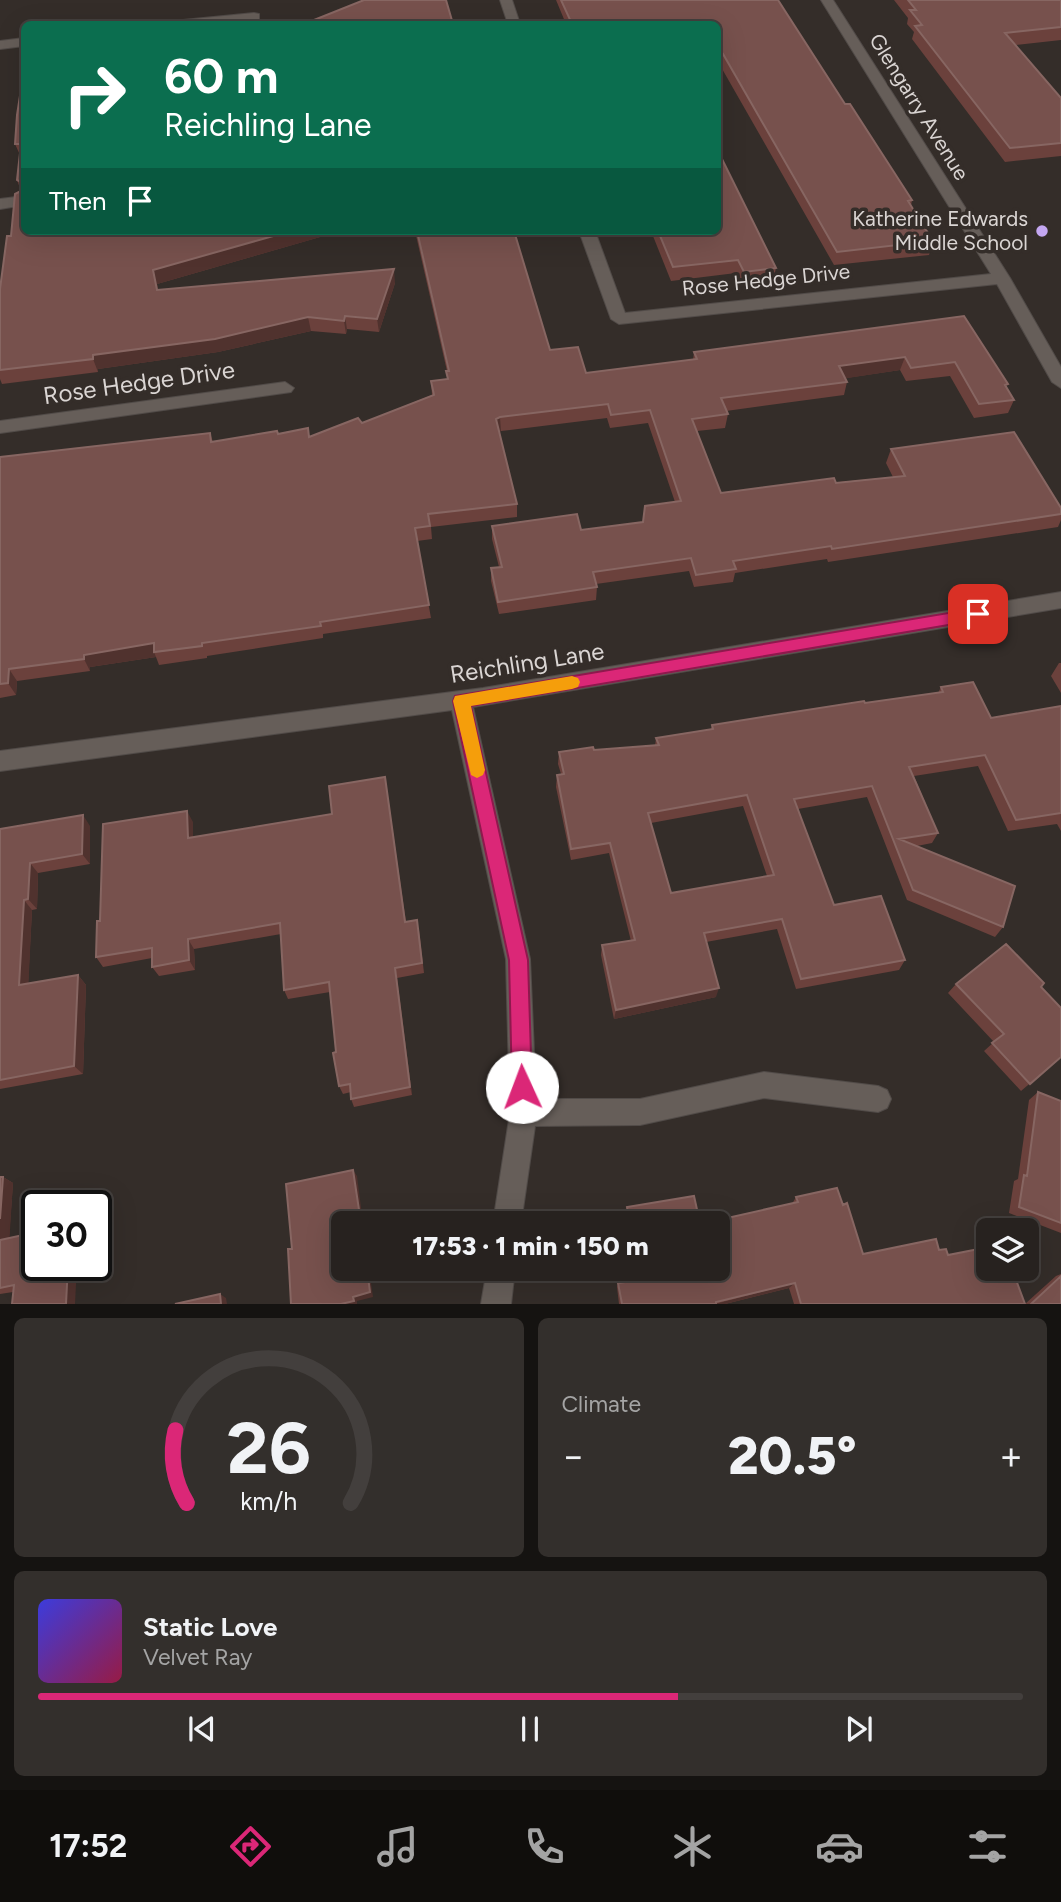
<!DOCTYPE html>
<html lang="en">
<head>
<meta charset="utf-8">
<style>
  :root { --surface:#27221f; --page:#332f2c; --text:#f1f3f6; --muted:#a4a4a4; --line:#433f3d; --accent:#db2777 }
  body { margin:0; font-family:Figtree,sans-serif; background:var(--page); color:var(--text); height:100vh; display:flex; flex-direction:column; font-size:26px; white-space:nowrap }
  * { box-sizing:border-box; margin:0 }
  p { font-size:23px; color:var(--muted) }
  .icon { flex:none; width:38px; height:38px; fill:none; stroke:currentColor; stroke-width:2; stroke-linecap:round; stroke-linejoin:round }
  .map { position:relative; height:1304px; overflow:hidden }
  .details { display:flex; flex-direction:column; gap:14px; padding:14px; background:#151311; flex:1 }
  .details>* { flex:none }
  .hud { position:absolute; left:21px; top:21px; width:700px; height:214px; border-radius:10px; box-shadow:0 7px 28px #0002,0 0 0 2px var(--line); background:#0b6e4f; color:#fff; overflow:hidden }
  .tools { position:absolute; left:976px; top:1218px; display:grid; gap:14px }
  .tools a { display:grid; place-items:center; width:63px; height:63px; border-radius:10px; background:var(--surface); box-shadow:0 7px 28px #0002,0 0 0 2px var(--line); font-size:35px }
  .speed { position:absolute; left:21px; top:1190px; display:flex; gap:14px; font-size:35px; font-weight:700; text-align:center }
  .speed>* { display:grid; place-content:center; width:91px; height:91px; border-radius:50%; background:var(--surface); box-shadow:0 7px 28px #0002,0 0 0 2px var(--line); line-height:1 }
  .speed .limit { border:4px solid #111; border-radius:10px; background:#fff; color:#111 }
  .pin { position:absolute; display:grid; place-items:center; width:60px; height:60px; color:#fff; margin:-30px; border-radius:14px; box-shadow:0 4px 10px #0006 }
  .me { position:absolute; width:77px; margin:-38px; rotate:358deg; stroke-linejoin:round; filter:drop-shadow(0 0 5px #0008) }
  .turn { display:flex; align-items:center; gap:24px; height:147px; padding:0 28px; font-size:32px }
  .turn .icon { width:91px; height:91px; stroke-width:2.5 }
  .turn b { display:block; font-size:49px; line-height:60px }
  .then { display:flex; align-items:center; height:66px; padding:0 28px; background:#0003; gap:14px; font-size:26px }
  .big { font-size:52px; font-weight:800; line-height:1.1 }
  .details .widget { flex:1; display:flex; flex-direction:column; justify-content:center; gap:10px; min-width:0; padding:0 24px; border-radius:10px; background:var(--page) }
  .details .dial { align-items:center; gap:0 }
  .dial svg { height:182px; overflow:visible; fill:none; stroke:var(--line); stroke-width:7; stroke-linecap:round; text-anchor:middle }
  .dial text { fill:var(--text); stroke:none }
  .song { display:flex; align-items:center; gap:21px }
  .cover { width:84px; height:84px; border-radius:10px; background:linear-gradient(135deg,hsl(240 70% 55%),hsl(340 70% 35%)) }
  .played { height:7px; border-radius:4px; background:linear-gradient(90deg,var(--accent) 65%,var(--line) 65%) }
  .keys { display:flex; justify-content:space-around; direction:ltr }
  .heat { display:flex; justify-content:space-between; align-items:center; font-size:38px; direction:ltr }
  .details .tiles { flex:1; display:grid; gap:14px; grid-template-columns:1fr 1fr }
  .widget:last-child { grid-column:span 2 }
  .trip { position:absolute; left:331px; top:1211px; width:399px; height:70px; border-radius:10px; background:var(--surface); box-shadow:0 7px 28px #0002,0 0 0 2px var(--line); font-weight:800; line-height:70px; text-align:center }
  .dock { display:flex; height:112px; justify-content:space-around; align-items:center; background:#100e0c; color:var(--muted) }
  .dock .icon { width:49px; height:49px }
  .dock .on { color:var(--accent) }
  .dock b { font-size:32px; color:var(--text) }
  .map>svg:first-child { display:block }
</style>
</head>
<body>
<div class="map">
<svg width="1061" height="1304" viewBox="0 0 1061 1304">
  <rect width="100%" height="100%" fill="#342d29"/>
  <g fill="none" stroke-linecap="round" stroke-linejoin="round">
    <!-- minor casing -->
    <g stroke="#514b48" stroke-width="2">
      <path id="minor" d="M500 0H512L520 24H508Z
        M821 0H833L1010 278 1061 367V388L1052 382 997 284 619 324 611 319 579 231H595L625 313 991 274Z
        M254 13 259 14V20L217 24H177L183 20Z
        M24 38V46L0 49V41Z
        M24 196V205L0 209V199Z
        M285 382 294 388 291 392 0 433V421Z
        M1061 592V608L473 707 530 959 536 1099H640L764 1072 878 1086 887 1090 891 1099 887 1108 878 1112 764 1098 640 1125 535 1126 521 1223H493L510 1113 506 959 452 710 0 771V751L483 688Z
        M487 1269H515L511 1304H481Z"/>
    </g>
    <!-- minor -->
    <use href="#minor" fill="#665e59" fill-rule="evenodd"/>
  </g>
  <!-- wall -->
  <path fill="#6b413c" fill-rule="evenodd" d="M556 0H778L845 104 912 200 911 206 933 241 929 255 834 265 721 67 718 69V24H566Z
    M894 0H1061V40L1015 45 1061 98V156L1005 162 912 39 914 32 907 24 908 18Z
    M24 70V231L334 233 157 284 158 290 395 283 379 332 347 329 346 334 311 331 218 352 98 369V372L2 384 0 379V289L21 191 17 180 20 155 15 144Z
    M415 231H514L550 350 586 373 693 360 694 352 964 316 1008 384 1006 387 1014 400 1008 413 974 418 950 376 906 381 900 370 846 378 847 382 844 395 726 411 728 414 725 428 697 431 721 493 893 477 886 463 891 449 1061 508V520L1058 527 828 562 827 559 735 573 733 582 694 587 689 571 596 584 597 587 596 600 499 614 491 581V568L499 567 492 539V526L581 530 643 522 675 502 648 423 610 428 607 418 501 431 499 432 517 504V517L431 527 432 539 417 541 431 618 323 634V638L207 656V658L159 665 156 657 90 667V671L17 681 16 695 0 698V457L210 433 213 442 278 434 309 437 362 423 432 395 431 381 447 379V371Z
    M651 231H718L776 268 773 281 741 285 736 273 671 281Z
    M1059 663H1061V693L1051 676Z
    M941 687 991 718 1061 706V831L1057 824 1008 831 978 766 914 776 938 833 932 843 917 846 1003 927 995 937 907 900 867 797 798 809 834 905 905 960 899 970 796 989 777 929 706 942 716 997 614 1019 601 955 602 945 631 941 609 853 571 860 556 787 557 775 561 774 558 764 559 752 655 746 656 738 711 729 712 725 938 693ZM743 806 767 876 671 893 651 823Z
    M385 777 406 922 419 930 424 973 397 978 412 1095 354 1107 351 1099V1092L343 1094 339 1086 330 992 288 999 284 990 281 934 194 949 195 970 159 976 152 967V958L103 967 96 957 100 921 193 822V837L332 814Z
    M90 826V864L38 873 37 909 32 910 28 984 78 975 86 985 83 1074 0 1089V829Z
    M956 984 1061 1057 1021 1091 984 1051 994 1042 948 993Z
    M1038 1092 1061 1101V1233L1009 1213 1014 1181 1018 1179 1029 1100Z
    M0 1177H3L13 1183 9 1238 37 1232 13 1292 0 1294Z
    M796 1197 843 1205 863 1254 939 1250 1025 1304H794L789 1288 725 1304H619L617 1287 618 1283 631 1281 629 1271 630 1269H718L792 1204Z
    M627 1207 700 1223H627L625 1213Z
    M1061 1274V1304H1025L1056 1276Z"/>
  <!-- shaded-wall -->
  <path fill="#50322e" d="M723 54 721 67 718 69V57Z
    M291 231H334V233L157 284 161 304 157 290 153 270Z
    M394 269 395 283 379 332 377 319Z
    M345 316 347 329 346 334 344 321Z
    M308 317 311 331 218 352 98 369V372L93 359V355Z
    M905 357 900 370 835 380 839 366Z
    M500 417 501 431 496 433V419Z
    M154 643V652L156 657 90 667V671L84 659V655Z
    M9 669 17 681 16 695 8 683Z
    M385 777 387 788 407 932 405 922Z
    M187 811 193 822V849L188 838Z
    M83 815 90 826V864L82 854Z
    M30 863 38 873 37 909 28 899Z
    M24 900 32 910 28 994 19 985Z
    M188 939 194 949 195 970 189 960Z
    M395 968 397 978 412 1095 410 1087Z
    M78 975 86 985 83 1074 74 1066Z
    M719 988 716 997 614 1019 616 1010Z
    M353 1170 357 1176 363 1223H361Z
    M3 1177 13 1183 9 1245 0 1241V1219Z
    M68 1265H77L75 1304H66Z
    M367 1269H369L373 1297 357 1301V1304H341L353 1297Z
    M795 1283 789 1288 725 1304H715Z
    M220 1294 226 1298 227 1304H221Z"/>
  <!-- building -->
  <path fill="#77514d" stroke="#876662" stroke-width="2" fill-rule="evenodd" d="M364 0H446L453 24H304Z
    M561 0H778L845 104H850L912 200 908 201 933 241 837 252 723 54 718 57V24H572Z
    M908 0H1061V27L1005 33 1061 98V143L1010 148 915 26 922 25 910 10H916Z
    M24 70V231H291L153 270 157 290 394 269 377 319 345 316 344 321 308 317 215 339 93 355V359L0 370V289L7 236H11L15 194 21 191V182L17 180 21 144H15L17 115Z
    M718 151 776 268 744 272 738 260 673 267 658 231H718Z
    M417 231H514L550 350 578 347 586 373 697 359 694 352 964 316 1008 384 1005 385 1014 400 979 404 955 362 911 368 905 357 839 366 847 382 721 398 728 414 692 419 721 493 834 478 836 483 905 476 891 449 1014 432 1061 508V514L832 549 831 546 733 561 736 569 696 575 691 558 593 572 597 587 498 602 491 568 502 567 492 526 577 514 581 530 643 522 645 506 681 501 650 410 611 415 608 404 500 417 496 419 517 504 428 514 430 526 415 528 429 605 320 622 321 626 202 643V646L154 652V643L84 655V659L9 669 8 683 0 684V457L210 433 211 442 277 431 278 434 308 428 309 437 358 418 362 423 434 395 431 381 448 379 446 371H449Z
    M973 682 991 718 1061 706V813L1016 820 985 755 909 767 938 833 899 839 1015 886 1003 927 913 890 872 786 794 799 834 905 881 896 905 960 801 979 782 919 704 933 719 988 616 1010 602 945 635 940 610 843 571 849 557 775 564 774 559 752 593 747 594 750 659 745 656 738 713 729 712 725 864 701 865 703 943 692 941 687ZM747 795 774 875 671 893 648 813Z
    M385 777 405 922 417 920 422 963 395 968 410 1087 351 1099 350 1084 339 1086 333 1053 336 1052 329 982 284 990 280 923 188 939 189 960 152 967V948L96 957 97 921H100L103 824 187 811 188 838 332 814 329 786Z
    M83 815 82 854 30 863 28 899 24 900 19 985 78 975 74 1066 0 1080V829Z
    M1006 944 1044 983 1041 987 1061 1008V1057L1030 1084 992 1043 1004 1034 956 984Z
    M1038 1092 1061 1101V1223L1019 1207 1024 1175 1027 1176Z
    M353 1170 361 1223H343V1269H367L370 1292 353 1297 354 1301 341 1304H291L288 1249H292L286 1184Z
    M0 1177H3L0 1219Z
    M837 1188 843 1205 847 1203 863 1254 936 1239 939 1250 946 1249 948 1255 989 1247V1269H1012L1025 1304H801L795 1283 716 1302V1304H622L618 1283 633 1281 631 1269H718V1223H705L798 1202 796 1197Z
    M694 1196 700 1223H630L627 1207Z
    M37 1232V1265H68L66 1304H12L14 1285 0 1288V1240Z
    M1061 1276V1304H1031Z
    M220 1294 221 1304H175Z"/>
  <!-- route -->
  <path fill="#db2777" stroke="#8e194d" stroke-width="2" d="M978 608 986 614 978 620 471 706 528 960 532 1087 529 1095 522 1098 515 1095 512 1087 509 960 453 701 455 696Z"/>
  <!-- slow -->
  <path fill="#f59e0b" d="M572 676 578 678 580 682 578 687 572 689 471 706 485 770 483 775 477 778 471 775 453 701 455 696Z"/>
  <!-- markers -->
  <circle fill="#c4a7f1" stroke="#342d29" stroke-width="2.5" cx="1042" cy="231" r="7"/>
  <g text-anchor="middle" stroke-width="7" stroke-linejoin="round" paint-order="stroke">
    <!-- far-street labels -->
    <g font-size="21" fill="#dad5d3" stroke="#342d29">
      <text transform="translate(919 107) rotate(58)" y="7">Glengarry Avenue</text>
      <text transform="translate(766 280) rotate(-6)" y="7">Rose Hedge Drive</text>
    </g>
    <!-- far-poi labels -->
    <g font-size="21" fill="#dad5d3" stroke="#342d29" text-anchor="end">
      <text x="1028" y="226">Katherine Edwards<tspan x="1028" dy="24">Middle School</tspan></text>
    </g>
    <!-- street labels -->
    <g font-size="24" fill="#dad5d3" stroke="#342d29">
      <text transform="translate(139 383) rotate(-8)" y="8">Rose Hedge Drive</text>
      <text transform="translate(527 663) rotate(-9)" y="8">Reichling Lane</text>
    </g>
  </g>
</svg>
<div class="tools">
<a><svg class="icon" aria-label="layers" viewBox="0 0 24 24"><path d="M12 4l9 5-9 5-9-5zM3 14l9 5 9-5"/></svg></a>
</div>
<div class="speed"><div class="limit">30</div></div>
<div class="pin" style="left:978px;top:614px;background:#d93025"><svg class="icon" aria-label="arrive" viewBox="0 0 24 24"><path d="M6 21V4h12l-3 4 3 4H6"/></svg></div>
<svg class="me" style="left:522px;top:1087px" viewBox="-20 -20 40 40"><circle r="19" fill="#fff"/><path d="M0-13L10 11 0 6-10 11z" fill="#db2777"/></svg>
<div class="trip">17:53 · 1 min · 150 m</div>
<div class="hud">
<div class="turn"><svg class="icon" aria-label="right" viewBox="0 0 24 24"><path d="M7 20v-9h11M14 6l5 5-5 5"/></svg><div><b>60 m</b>Reichling Lane</div></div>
<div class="then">Then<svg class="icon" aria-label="arrive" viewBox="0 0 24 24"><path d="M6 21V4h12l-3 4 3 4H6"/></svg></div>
</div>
</div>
<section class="details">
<div class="tiles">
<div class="widget dial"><svg viewBox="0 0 100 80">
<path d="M14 69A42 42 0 1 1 86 69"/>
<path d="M14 69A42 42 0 0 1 9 37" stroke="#db2777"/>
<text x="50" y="56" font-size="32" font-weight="700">26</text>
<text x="50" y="72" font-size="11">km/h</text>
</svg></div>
<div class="widget"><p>Climate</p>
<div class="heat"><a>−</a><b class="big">20.5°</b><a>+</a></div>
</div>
<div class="widget">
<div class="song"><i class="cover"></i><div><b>Static Love</b><p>Velvet Ray</p></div></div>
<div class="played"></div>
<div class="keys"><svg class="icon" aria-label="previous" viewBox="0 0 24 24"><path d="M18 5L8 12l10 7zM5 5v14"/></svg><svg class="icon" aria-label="pause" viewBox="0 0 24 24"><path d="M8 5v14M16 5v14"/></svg><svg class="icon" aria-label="next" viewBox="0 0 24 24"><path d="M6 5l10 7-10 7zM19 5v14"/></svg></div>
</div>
</div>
</section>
<nav class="dock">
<b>17:52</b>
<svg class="icon on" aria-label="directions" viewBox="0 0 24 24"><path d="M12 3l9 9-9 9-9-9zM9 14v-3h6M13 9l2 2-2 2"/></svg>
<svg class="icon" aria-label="music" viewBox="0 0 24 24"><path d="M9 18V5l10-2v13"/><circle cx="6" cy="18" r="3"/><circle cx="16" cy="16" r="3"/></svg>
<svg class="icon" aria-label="phone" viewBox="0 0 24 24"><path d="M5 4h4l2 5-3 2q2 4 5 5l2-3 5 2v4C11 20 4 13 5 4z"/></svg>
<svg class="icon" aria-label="climate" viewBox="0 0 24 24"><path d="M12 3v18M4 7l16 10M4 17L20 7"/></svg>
<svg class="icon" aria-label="car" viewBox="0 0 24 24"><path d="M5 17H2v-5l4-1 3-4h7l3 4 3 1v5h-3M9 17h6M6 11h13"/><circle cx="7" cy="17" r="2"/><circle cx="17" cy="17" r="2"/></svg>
<svg class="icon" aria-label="filters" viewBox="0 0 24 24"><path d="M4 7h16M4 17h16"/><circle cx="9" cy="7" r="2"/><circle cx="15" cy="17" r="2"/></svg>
</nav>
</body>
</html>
